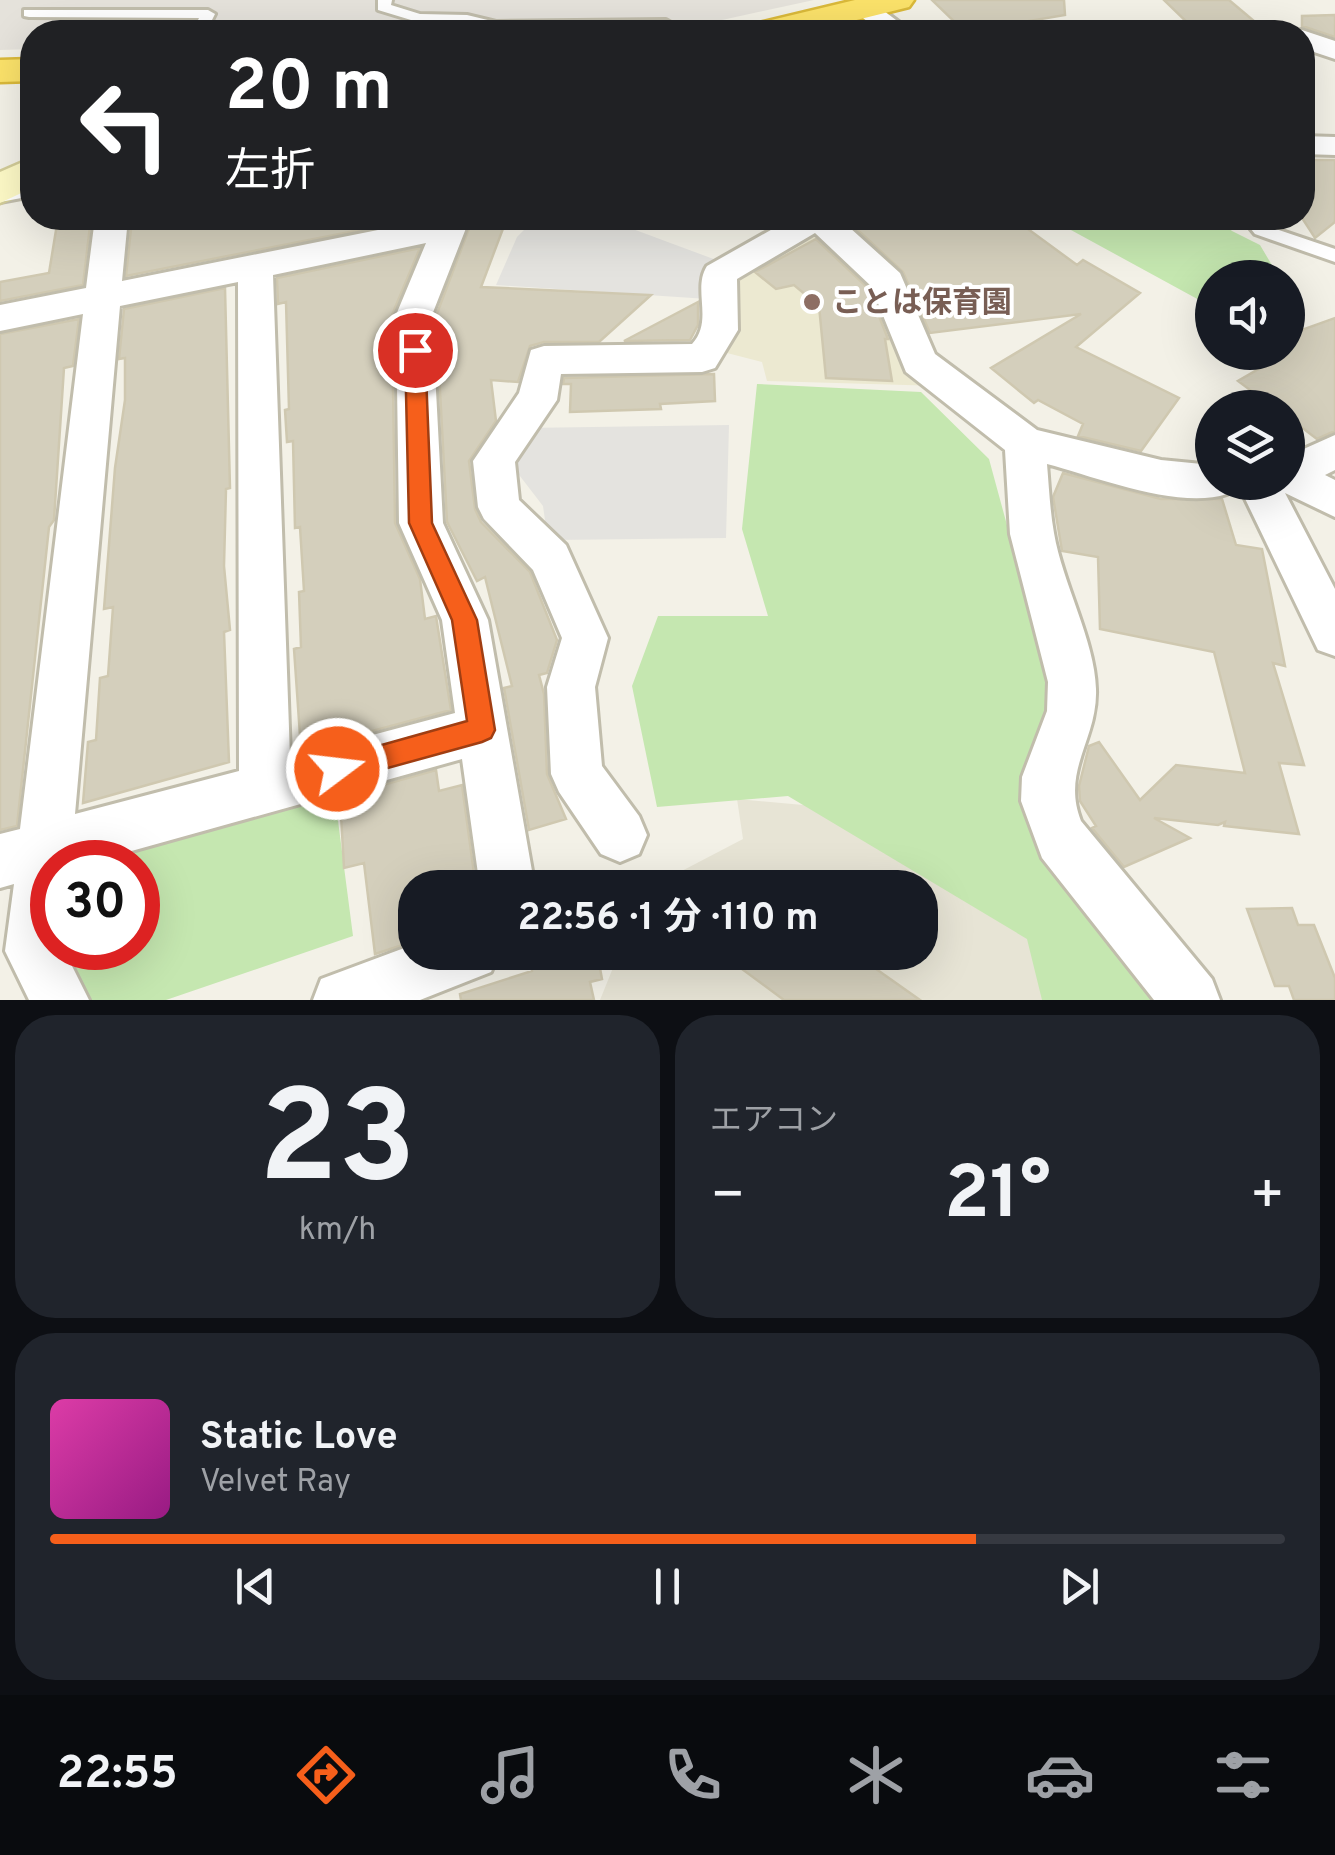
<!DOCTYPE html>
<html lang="ja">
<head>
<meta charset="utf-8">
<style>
  :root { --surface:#171b24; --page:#20242c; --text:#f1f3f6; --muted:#9ea1a6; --line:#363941; --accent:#f65f1b }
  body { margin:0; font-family:Overpass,"Noto Sans JP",sans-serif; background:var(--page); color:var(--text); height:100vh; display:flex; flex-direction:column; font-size:38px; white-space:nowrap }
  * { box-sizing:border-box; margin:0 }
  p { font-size:32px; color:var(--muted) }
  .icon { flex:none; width:55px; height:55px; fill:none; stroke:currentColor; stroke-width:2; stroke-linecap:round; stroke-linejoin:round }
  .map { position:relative; height:1000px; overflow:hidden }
  .sheet { display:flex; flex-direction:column; gap:15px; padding:15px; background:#0d0f14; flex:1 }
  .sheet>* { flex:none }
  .banner { position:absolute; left:20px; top:20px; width:1295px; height:210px; border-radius:40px; box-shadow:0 10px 40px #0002; background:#202124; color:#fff; overflow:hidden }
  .buttons { position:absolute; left:1195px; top:260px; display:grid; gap:20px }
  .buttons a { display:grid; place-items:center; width:110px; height:110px; border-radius:50%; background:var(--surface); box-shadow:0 10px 40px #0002; font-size:50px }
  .speed { position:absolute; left:30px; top:840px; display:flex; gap:20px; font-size:50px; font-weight:700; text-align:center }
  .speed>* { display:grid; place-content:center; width:130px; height:130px; border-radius:50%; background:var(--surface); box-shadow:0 10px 40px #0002; line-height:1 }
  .speed .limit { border:15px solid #d22; background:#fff; color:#111 }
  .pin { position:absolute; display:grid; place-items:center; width:85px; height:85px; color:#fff; margin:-42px; border:5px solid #fff; border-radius:50%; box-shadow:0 2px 10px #0007 }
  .me { position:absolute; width:110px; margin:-55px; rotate:75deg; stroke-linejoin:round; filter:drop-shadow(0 0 8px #0008) }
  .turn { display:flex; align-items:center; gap:35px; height:210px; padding:0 40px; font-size:45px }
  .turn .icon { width:130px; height:130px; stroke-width:2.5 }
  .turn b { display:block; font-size:70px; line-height:85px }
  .big { font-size:75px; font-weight:700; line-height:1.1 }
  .sheet .widget { flex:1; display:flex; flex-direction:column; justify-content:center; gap:15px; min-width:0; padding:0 35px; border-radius:40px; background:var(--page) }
  .sheet .dial { align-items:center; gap:0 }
  .dial b { font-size:130px; line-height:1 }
  .song { display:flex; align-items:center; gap:30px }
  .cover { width:120px; height:120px; border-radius:15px; background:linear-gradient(135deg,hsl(320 70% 55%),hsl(310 70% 35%)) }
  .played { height:10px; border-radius:5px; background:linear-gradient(90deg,var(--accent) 75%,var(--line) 75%) }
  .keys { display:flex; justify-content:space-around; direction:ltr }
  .heat { display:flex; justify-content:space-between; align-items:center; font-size:55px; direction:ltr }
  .sheet .tiles { flex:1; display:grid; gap:15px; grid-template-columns:1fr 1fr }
  .widget:last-child { grid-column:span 2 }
  .trip { position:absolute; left:398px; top:870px; width:540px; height:100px; border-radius:40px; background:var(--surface); box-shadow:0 10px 40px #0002; font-weight:700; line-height:100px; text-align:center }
  .tabs { display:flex; height:160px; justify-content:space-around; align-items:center; background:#090b0e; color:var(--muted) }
  .tabs .icon { width:70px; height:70px }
  .tabs .on { color:var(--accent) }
  .tabs b { font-size:45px; color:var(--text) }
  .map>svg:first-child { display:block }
</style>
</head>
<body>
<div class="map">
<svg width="1335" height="1000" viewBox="0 0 1335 1000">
  <rect width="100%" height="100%" fill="#f3f1e7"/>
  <!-- residential -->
  <path fill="#e7e4d5" d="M737 799 836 808 1155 1000H600L619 953 920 952V888L651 887 743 839Z"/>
  <!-- industrial -->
  <path fill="#e5e2db" d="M0 0H814L722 20 629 32H32V49L0 50Z"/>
  <!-- education -->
  <path fill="#ece9d1" d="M818 227 881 284 940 386 767 381 762 362 727 353 740 326 729 277Z"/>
  <!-- green -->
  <path fill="#c5e7b0" d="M1049 218H1217L1232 231 1260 245 1279 277 1212 278V307Z
    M757 384 921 392 989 459 1057 709 1020 786 1044 840 1164 1000H1042L1027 939 788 796 657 807 632 686 658 616H768L742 529Z
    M334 790 353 936 166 1000H87L60 948H138V862H68L72 858Z"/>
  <!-- parking -->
  <path fill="#e4e3df" d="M536 218H589L622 225 727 264 708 299 496 285 517 237Z
    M729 425 726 538 554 540 546 527 543 506 513 467 525 428Z"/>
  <!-- building -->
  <path fill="#d4cfbc" stroke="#cfc8b0" stroke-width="2.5" d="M932 0H1064L1065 15 965 32Z
    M1164 0H1229L1267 32H1197Z
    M1335 15V37L1302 26V16Z
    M1302 160H1335V222L1315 238 1302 218Z
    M58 218H91L83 285 0 301V282L49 273Z
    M138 218H421L126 276 132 219Z
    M473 218H507L481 287 651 295 599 342H544L530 346 518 382 491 380 496 421 469 461 475 509 481 522 530 572 557 640 547 673 539 675 544 694 547 774 566 819 529 830 504 688 512 686 485 577 477 581 447 522 436 316Z
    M856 218H1013L1077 265 1083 260 1140 293 1076 347 1179 398 1141 451 1078 436 1083 424 1038 400 1034 403 991 368 1081 314 930 333 903 272 848 221Z
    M816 239 868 288 888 339H885L892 381 826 378 819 306 794 285 776 289 755 272Z
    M420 248 392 315 395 523 420 579 425 619 436 616 451 710 301 750 294 649 301 647 299 592 304 591 300 527 295 528 293 441 287 442 285 410 289 409 286 302 278 304 277 278Z
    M225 288 230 488 226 489 224 566 230 630 224 632 229 762 83 803 88 742 96 740 100 678 108 676 113 607 104 609 115 468 125 400V358L119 359 124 309Z
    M698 302V325L690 340 624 341Z
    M1335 318V431L1317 439 1288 417V408H1274L1238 381 1288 352V335Z
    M79 319 73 366 64 368 54 520 49 527 17 826 0 830V334Z
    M714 374 715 401 660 404 661 409 570 412 571 384H563L564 378Z
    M1063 473 1161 499H1222L1236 545 1262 549 1285 666 1273 663 1304 765 1279 763 1299 834 1224 826 1225 822 1218 825 1154 818 1190 838 1124 867 1092 828 1096 826 1080 801 1079 786 1089 746 1099 742 1140 800 1176 765 1245 773 1214 652 1100 629 1098 557 1062 551 1053 497Z
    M436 770 439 791 462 785 476 888H415V941L375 954 364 863 344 868 340 797Z
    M1292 908 1298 925H1314L1335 978V1000H1294L1289 986H1275L1247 909Z
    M550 952H597L602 979 590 982 594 1000H461L460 994 532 971 531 965 551 959Z
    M719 952H852L920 1000H784Z"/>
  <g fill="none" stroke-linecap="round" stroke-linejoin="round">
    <!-- lane casing -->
    <g stroke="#c1bdac" stroke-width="6">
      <path id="lane" d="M378 0H392L391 5 420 14 467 15 496 22 666 20 673 24 666 28 496 30 467 23 425 22 422 32H414L410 29 411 20 378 10Z
        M24 10H208L215 14 206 32H192L199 18 29 17 24 16Z
        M32 186V196L0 202V192Z
        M1242 218H1260L1267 226 1335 249V262L1255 234Z"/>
    </g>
    <!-- street casing -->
    <g stroke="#c1bdac" stroke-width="6">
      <path id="street" d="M863 0 872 2 912 32H881L850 8Z
        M1302 30 1335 41V59L1302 48V32H1292Z
        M1302 136 1335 137V155L1302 154Z
        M95 218H128L122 281 438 218H470L432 315 443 523 488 620 535 888H480L462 759 92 862H52V948H63L89 1000H29L5 951 14 884 0 888V834L20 829 83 314 0 331V305L86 288ZM426 243 396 315 399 523 442 620 455 713 290 757 273 275ZM238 282 239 771 75 814 120 306Z
        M792 218H839L900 273 935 354 1037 430 1161 460 1212 465V482H1233L1227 494C1179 510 1096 477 1047 464 1049 487 1050 511 1054 533 1062 582 1095 641 1096 689 1098 739 1061 770 1081 821L1212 979 1220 1000H1154L1042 858 1021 801 1022 777 1047 711 1048 682 1010 534 1005 450 906 372 871 286 815 233 737 279 738 330 715 368 702 372 561 374 557 400 515 462 519 500 566 545 608 638 595 687 602 766 639 816 647 835 639 854 620 862 601 854 559 792 551 774 547 687 562 638 533 570 484 519 478 507 473 461 519 393 531 350 544 346 692 344C714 321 692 289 707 266Z
        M1335 435V470L1325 475 1335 480V517L1285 493 1335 589V656L1318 650 1238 484 1288 482V456Z
        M415 944V952H499L491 972 420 1000H313L321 979Z"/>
    </g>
    <!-- secondary casing -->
    <g stroke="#d2cc98" stroke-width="5">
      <path id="secondary" d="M32 158V188L0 203V172Z"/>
    </g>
    <!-- highway casing -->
    <g stroke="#dab93a" stroke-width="5">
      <path id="highway" d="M855 0H914L909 7 808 32H750L755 24Z
        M32 59V81L0 82V60Z"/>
    </g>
    <!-- lane -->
    <use href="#lane" fill="#fff" fill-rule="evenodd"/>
    <!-- street -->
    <use href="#street" fill="#fff" fill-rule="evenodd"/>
    <!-- secondary -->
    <use href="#secondary" fill="#fdf9c6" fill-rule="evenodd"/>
    <!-- highway -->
    <use href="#highway" fill="#fbe26a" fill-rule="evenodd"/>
  </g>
  <!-- route -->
  <path fill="#f65f1b" stroke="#a03e12" stroke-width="2.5" d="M415 343 425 350 432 523 477 620 495 730 491 738 482 742 337 782 328 778 324 769 328 760 467 721 452 620 409 523 405 350Z"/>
  <!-- markers -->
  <circle fill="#8d6e63" stroke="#fff" stroke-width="4" cx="812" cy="302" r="10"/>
  <g text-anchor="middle" stroke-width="8" stroke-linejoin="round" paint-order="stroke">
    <!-- education labels -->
    <g font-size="30" font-weight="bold" fill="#785e54" stroke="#fff" text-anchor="start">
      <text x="832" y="312">ことは保育園</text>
    </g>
  </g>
</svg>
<div class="buttons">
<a><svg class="icon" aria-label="sound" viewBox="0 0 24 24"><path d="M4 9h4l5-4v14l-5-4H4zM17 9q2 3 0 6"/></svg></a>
<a><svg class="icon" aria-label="layers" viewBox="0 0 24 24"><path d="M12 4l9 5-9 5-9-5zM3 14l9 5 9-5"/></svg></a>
</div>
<div class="speed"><div class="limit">30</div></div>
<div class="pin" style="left:415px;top:350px;background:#d93025"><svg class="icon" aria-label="arrive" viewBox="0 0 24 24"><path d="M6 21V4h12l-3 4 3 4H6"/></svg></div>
<svg class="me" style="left:337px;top:769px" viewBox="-20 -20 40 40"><circle r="17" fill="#f65f1b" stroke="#fff" stroke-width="3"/><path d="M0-11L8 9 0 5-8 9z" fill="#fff"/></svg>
<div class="trip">22:56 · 1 分 · 110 m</div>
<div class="banner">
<div class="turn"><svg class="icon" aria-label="left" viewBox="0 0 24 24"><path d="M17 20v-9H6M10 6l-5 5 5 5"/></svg><div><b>20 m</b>左折</div></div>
</div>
</div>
<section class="sheet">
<div class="tiles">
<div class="widget dial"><b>23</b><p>km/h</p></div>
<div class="widget"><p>エアコン</p>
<div class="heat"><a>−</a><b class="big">21°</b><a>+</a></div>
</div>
<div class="widget">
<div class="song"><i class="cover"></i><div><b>Static Love</b><p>Velvet Ray</p></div></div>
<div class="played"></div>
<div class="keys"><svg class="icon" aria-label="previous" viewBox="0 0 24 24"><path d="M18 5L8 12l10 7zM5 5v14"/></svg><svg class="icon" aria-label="pause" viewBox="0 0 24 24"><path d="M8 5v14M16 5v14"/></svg><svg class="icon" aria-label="next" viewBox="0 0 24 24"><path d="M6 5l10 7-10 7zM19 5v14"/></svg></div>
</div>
</div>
</section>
<nav class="tabs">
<b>22:55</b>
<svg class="icon on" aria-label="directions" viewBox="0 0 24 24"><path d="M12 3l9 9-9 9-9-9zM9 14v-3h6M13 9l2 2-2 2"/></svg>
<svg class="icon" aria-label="music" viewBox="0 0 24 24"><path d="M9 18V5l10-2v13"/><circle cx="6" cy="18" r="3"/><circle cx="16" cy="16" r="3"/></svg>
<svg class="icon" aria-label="phone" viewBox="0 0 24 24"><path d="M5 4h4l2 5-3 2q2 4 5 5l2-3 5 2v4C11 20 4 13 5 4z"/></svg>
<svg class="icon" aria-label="climate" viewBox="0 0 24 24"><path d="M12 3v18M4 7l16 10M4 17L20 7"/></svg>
<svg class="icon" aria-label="car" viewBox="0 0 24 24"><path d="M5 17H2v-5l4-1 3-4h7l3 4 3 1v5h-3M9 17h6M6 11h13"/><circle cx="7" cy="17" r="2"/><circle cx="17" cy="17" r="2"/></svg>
<svg class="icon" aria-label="filters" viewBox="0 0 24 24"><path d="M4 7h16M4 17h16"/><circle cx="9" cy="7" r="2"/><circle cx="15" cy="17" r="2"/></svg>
</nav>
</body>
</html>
